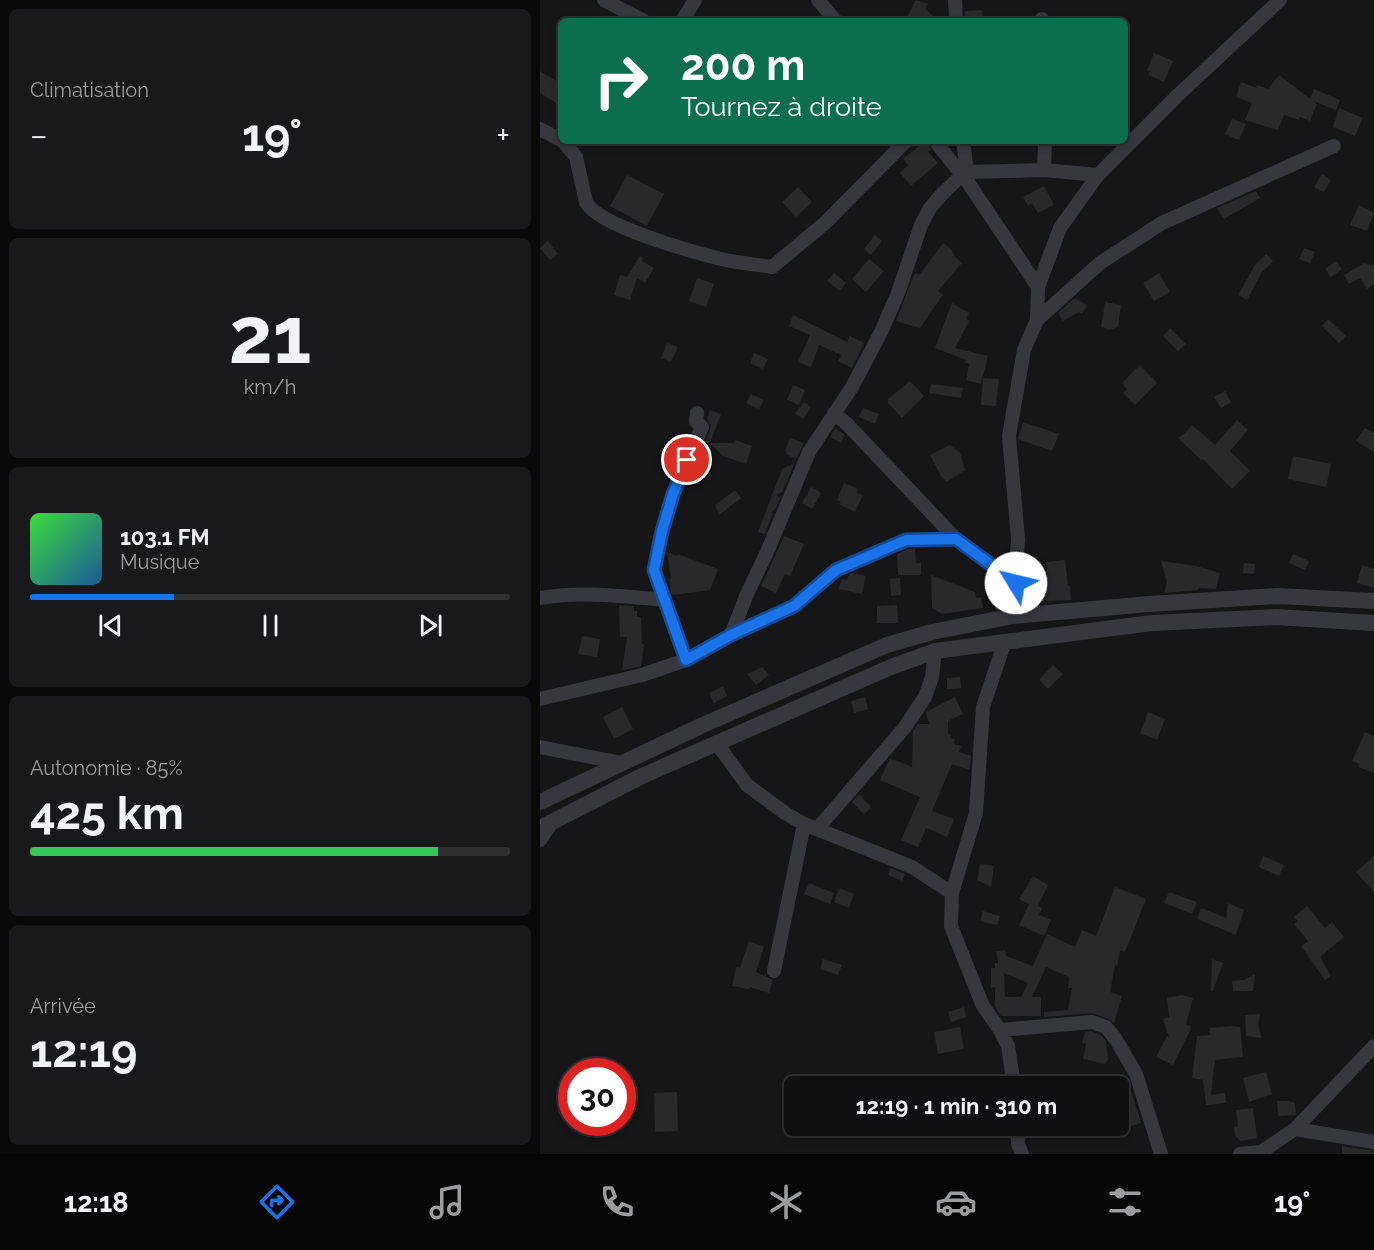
<!DOCTYPE html>
<html lang="fr">
<head>
<meta charset="utf-8">
<style>
  :root { --surface:#101012; --page:#19191b; --text:#f1f3f6; --muted:#9c9d9f; --line:#303032; --accent:#1a73e8 }
  body { margin:0; font-family:Raleway,sans-serif; background:var(--page); color:var(--text); height:100vh; display:flex; flex-direction:column; font-size:22px; white-space:nowrap }
  * { box-sizing:border-box; margin:0 }
  p { font-size:20px; color:var(--muted) }
  .icon { flex:none; width:33px; height:33px; fill:none; stroke:currentColor; stroke-width:2; stroke-linecap:round; stroke-linejoin:round }
  .map { position:relative; flex:1; overflow:hidden }
  .sheet { display:flex; flex-direction:column; gap:9px; padding:9px; background:#09090a; width:540px }
  .sheet>* { flex:none }
  .guide { position:absolute; left:18px; top:18px; width:570px; height:126px; border-radius:9px; box-shadow:0 3px 9px #0003,0 0 0 2px var(--line); background:#0b6e4f; color:#fff; overflow:hidden }
  .speed { position:absolute; left:18px; top:1058px; display:flex; gap:12px; font-size:30px; font-weight:700; text-align:center }
  .speed>* { display:grid; place-content:center; width:78px; height:78px; border-radius:50%; background:var(--surface); box-shadow:0 3px 9px #0003,0 0 0 2px var(--line); line-height:1 }
  .speed .limit { border:9px solid #d22; background:#fff; color:#111 }
  .pin { position:absolute; display:grid; place-items:center; width:51px; height:51px; color:#fff; margin:-26px; border:3px solid #fff; border-radius:50%; box-shadow:0 2px 6px #0007 }
  .me { position:absolute; width:66px; margin:-33px; rotate:306deg; stroke-linejoin:round; filter:drop-shadow(0 0 4px #0008) }
  .turn { display:flex; align-items:center; gap:21px; height:126px; padding:0 24px; font-size:27px }
  .turn .icon { width:78px; height:78px; stroke-width:2.5 }
  .turn b { display:block; font-size:42px; line-height:51px }
  .big { font-size:45px; font-weight:700; line-height:1.1 }
  .sheet .card { flex:1; display:flex; flex-direction:column; justify-content:center; gap:9px; min-width:0; padding:0 21px; border-radius:9px; background:var(--page) }
  .sheet .dial { align-items:center; gap:0 }
  .dial b { font-size:78px; line-height:1 }
  .song { display:flex; align-items:center; gap:18px }
  .cover { width:72px; height:72px; border-radius:9px; background:linear-gradient(135deg,hsl(120 70% 55%),hsl(210 70% 35%)) }
  .played { height:6px; border-radius:3px; background:linear-gradient(90deg,var(--accent) 30%,var(--line) 30%) }
  .keys { display:flex; justify-content:space-around; direction:ltr }
  .heat { display:flex; justify-content:space-between; align-items:center; font-size:33px; direction:ltr }
  .charge { height:9px; border-radius:4px; background:linear-gradient(90deg,#34c759 85%,var(--line) 0) }
  .trip { position:absolute; left:244px; top:1076px; width:345px; height:60px; border-radius:9px; background:var(--surface); box-shadow:0 3px 9px #0003,0 0 0 2px var(--line); font-weight:700; line-height:60px; text-align:center }
  .menu { display:flex; height:96px; justify-content:space-around; align-items:center; background:#060607; color:var(--muted) }
  .menu .icon { width:42px; height:42px }
  .menu .selected { color:var(--accent) }
  .menu b { font-size:27px; color:var(--text) }
  main { display:flex; flex:1; min-height:0 }
  .map>svg:first-child { display:block }
</style>
</head>
<body>
<main>
<section class="sheet">
<div class="card"><p>Climatisation</p>
<div class="heat"><a>−</a><b class="big">19°</b><a>+</a></div>
</div>
<div class="card dial"><b>21</b><p>km/h</p></div>
<div class="card">
<div class="song"><i class="cover"></i><div><b>103.1 FM</b><p>Musique</p></div></div>
<div class="played"></div>
<div class="keys"><svg class="icon" aria-label="previous" viewBox="0 0 24 24"><path d="M18 5L8 12l10 7zM5 5v14"/></svg><svg class="icon" aria-label="pause" viewBox="0 0 24 24"><path d="M8 5v14M16 5v14"/></svg><svg class="icon" aria-label="next" viewBox="0 0 24 24"><path d="M6 5l10 7-10 7zM19 5v14"/></svg></div>
</div>
<div class="card"><p>Autonomie · 85%</p><b class="big">425 km</b><div class="charge"></div></div>
<div class="card"><p>Arrivée</p><b class="big">12:19</b></div>
</section>
<div class="map">
<svg width="834" height="1154" viewBox="0 0 834 1154">
  <rect width="100%" height="100%" fill="#161618"/>
  <!-- building -->
  <path fill="#29292c" fill-rule="evenodd" d="M376 0 388 4 385 9 399 21H365Z
    M442 10 443 21H425V11Z
    M614 53 633 61 624 82 608 75 610 71 607 70Z
    M0 71 21 84V106L0 93Z
    M739 75 770 99 774 89 800 100 796 110 773 101 777 104 770 121 760 117 759 120 744 115 738 130 705 120 712 103 696 97 701 82 716 88 717 85 728 89Z
    M799 108 823 118 815 136 793 127Z
    M692 119 706 124 699 140 685 134Z
    M375 141H386L391 150 388 152 398 163 371 186 360 173 368 165 363 159 379 146Z
    M782 174 791 180 784 192 774 187Z
    M87 175 124 194 107 226 70 206Z
    M504 186 514 205 498 213 492 203 488 206 483 197Z
    M258 187 272 202 256 217 242 202Z
    M716 191 720 198 684 219 677 208Z
    M819 205 834 213 827 231 810 225Z
    M335 235 342 241 331 255 324 249Z
    M8 241 18 254 10 260 0 248Z
    M403 243 411 249 415 257 422 263 398 291 403 295 380 328 356 321 373 277 376 273 379 275Z
    M764 248 775 252 770 263 759 259Z
    M726 254 733 261 722 272 707 300 698 295 715 265Z
    M100 256 103 258 102 261 114 268 105 283 97 278 90 300 74 295 80 275 87 277Z
    M329 259 344 271 326 292 312 279Z
    M796 261 802 269 791 277 785 269Z
    M824 263 834 266V284L827 289 820 278 809 284 804 275Z
    M294 273 306 283 300 291 287 281Z
    M619 273 630 292 614 301 603 283Z
    M157 278 174 284 166 307 149 301Z
    M533 299H536L547 305 542 314 539 312 523 321 518 313Z
    M565 302 581 305 578 327 569 330 561 327Z
    M412 303 429 313 426 319 429 321 415 348 448 356 441 384 426 380 429 364 425 363 426 360 395 348Z
    M253 315 307 342 310 336 324 343 312 368 298 361 301 355 279 345 271 367 258 362 270 335 249 326Z
    M788 319 806 336 799 343 782 326Z
    M630 328 646 344 638 351 623 336Z
    M127 343 138 347 131 362 121 358Z
    M214 353 228 359 223 369 210 363Z
    M600 365 617 383 595 405 583 393 587 389 582 383Z
    M443 378 459 379 456 406 441 405Z
    M370 381 384 396 362 418 348 403V399Z
    M391 384 423 388 421 398 389 393Z
    M253 385 265 390 259 405 247 400Z
    M685 391 691 402 681 408 674 397Z
    M211 394 224 400 219 409 206 403Z
    M264 402 271 407 263 419 255 413Z
    M323 408 339 414 335 424 319 417Z
    M170 410 181 414 170 443H194L195 440 212 446 206 464 183 456 170 443 165 442 170 430 171 425 167 419Z
    M697 420 708 430 690 451 710 471 692 489 663 459 661 460 638 438 644 434 652 425 675 445Z
    M483 422 519 434 512 451 478 439Z
    M295 428 305 435 301 443 290 437Z
    M825 428 834 433V452L816 441Z
    M250 438 264 443 256 459 246 454 247 452 245 451Z
    M410 445 420 453 425 470 407 482 401 476 390 455Z
    M753 456 791 464 786 487 748 479Z
    M255 463 242 492 237 495 240 498 236 508 231 513H233L225 534 218 532 242 469Z
    M304 483 318 489 317 493 323 495 315 512 299 504 301 502 297 500Z
    M271 487 281 493 272 509 262 503Z
    M195 490 201 498 179 515 175 505Z
    M244 536 264 544 250 576 245 574 236 593 221 586Z
    M368 549H375L376 563H381V575H358L357 554Z
    M127 552 137 556 138 554 178 569 170 590 132 595 128 578 131 579Z
    M753 554 769 561 765 570 749 563Z
    M525 560 528 586H530L531 600 498 601V587H504L502 572 507 571 506 562Z
    M621 561 656 566 680 573 676 589 659 588 658 590 624 593 627 582Z
    M704 563 715 564 714 574 703 573Z
    M822 565 834 569V588L817 583Z
    M312 573 326 576 322 594 299 589 301 579 307 580 309 574Z
    M391 575 435 592 436 598 441 597 443 608 402 614 392 608Z
    M360 578 361 595 351 596 350 579Z
    M79 605 94 606V611H97V617H101L102 644H104L101 666 84 670H82L87 637H80Z
    M357 605 358 623H337V606Z
    M42 636 60 639 57 657 38 654Z
    M513 665 523 674 508 689 499 680Z
    M222 667 229 675 216 685 207 674Z
    M420 677 421 688 407 689V678Z
    M183 686 187 696 174 703 169 693Z
    M325 697 328 709 314 713 311 701Z
    M415 697 423 714 408 721V733L411 735 410 738 415 739 414 744 421 746 419 752 431 756 430 767 429 770 412 764 392 811 414 819 407 837 386 828 378 847 361 840 380 797 340 780 350 758 372 767 373 731 378 724H389L386 712Z
    M82 707 93 729 74 739 63 717Z
    M608 712 625 719 617 740 600 733Z
    M825 732 834 736V773L818 767 820 764 812 761Z
    M319 794 331 807 324 814 312 802Z
    M723 856 744 865 739 876 719 867Z
    M834 856V892L816 872Z
    M440 864 454 866 451 887 437 880Z
    M351 868 365 874 362 881 348 875Z
    M493 876 508 885 498 906 502 908 499 915 511 920 504 936 479 925 489 904 479 899Z
    M269 883 294 893 290 904 264 894Z
    M575 887 606 899 585 952 580 950 577 966 575 965 570 992 582 996 574 1023 569 1019 552 1013 504 1017V1012L528 1010 532 988H528L529 977 506 967 492 997H501V1016H461L455 1007V987L451 988V968H455V963H458L456 951 465 950 466 956 493 966 507 934 535 947 542 930 556 936ZM464 973 488 983 481 997H465Z
    M299 888 314 894 309 908 294 902Z
    M629 892 657 902 652 914 624 903Z
    M688 903 704 910 696 935 657 919 661 908 686 918Z
    M767 906 785 928 792 922 804 937 780 957 791 976 785 980 761 946 768 941 754 924 758 921 754 917Z
    M443 911 460 916 457 925 440 921Z
    M209 941 224 947 216 972 233 980 229 993 210 987 209 989 192 986 196 967 200 968Z
    M283 959 302 965 298 975 280 969Z
    M672 959 683 963 673 991H671Z
    M715 974 713 991H693L692 981 704 980Z
    M642 995 653 998 646 1025 651 1026 650 1031 633 1065 616 1057 627 1036 629 1037 623 1019 629 1017 627 998Z
    M424 1007 426 1017 411 1022 408 1012Z
    M720 1014 718 1025 722 1038 706 1036 705 1015Z
    M690 1026 700 1027 703 1057 675 1060 671 1095 685 1093 686 1103 666 1105 663 1080 652 1078 657 1036 670 1035V1028Z
    M420 1027 424 1049 398 1054 394 1032Z
    M551 1031 561 1035 566 1041 568 1059 565 1064 543 1059 546 1044 542 1043 545 1032Z
    M726 1072 732 1094 709 1102 703 1078Z
    M589 1083 601 1123 579 1130V1087Z
    M137 1092 138 1131 115 1132 114 1093Z
    M737 1101H749L755 1103 756 1115 738 1116Z
    M713 1108 717 1138 700 1141 695 1135 694 1127 698 1126 696 1110Z
    M802 1146 834 1151V1154H802Z"/>
  <g fill="none" stroke-linecap="round" stroke-linejoin="round">
    <!-- minor -->
    <path stroke="#37383d" stroke-width="14" d="M64 0 104 21
      M278 0 296 21
      M415 0 416 21
      M502 19V21
      M142 21 155 0
      M0 129 21 140
      M23 141 36 157 46 202C58 226 153 252 181 259 197 263 215 264 232 267L285 223 366 141
      M395 141 429 184 498 287
      M423 141 428 179
      M504 170 505 141
      M427 172 504 170 558 175
      M497 320 560 263 622 223 794 146
      M294 413 308 425 416 539 476 583
      M0 598C41 591 83 596 125 600
      M473 616 478 539 469 436 484 350 497 320 498 287 520 228 558 175 637 96 740 0
      M191 635 207 594 227 552 269 452 312 387 341 332 358 293 381 225 390 208 403 193 422 175
      M465 641 443 707 436 813 412 893 411 926 443 1006 460 1030 468 1046 474 1086
      M146 660 114 570 122 531 133 494 162 427 156 421 157 413
      M0 699 102 675 146 660 191 635 254 606 296 570 366 540 416 539
      M177 744 207 785 245 813 264 824 372 867 412 893
      M0 747 82 763
      M278 828 365 727 385 697 392 677 395 651
      M0 840 11 824
      M234 971 264 824
      M460 1030 552 1022 566 1027 575 1038 596 1074 621 1154
      M477 1125 478 1144 482 1154
      M755 1129 834 1142
      M700 1154 721 1152 755 1129 834 1046"/>
    <!-- tertiary -->
    <path stroke="#37383d" stroke-width="16" d="M0 802 165 724 347 645 392 632 473 616 609 604 737 596 834 601
      M0 828 102 776 351 667 395 651 612 623 736 617 834 623"/>
  </g>
  <g fill="none" stroke-linecap="round" stroke-linejoin="round">
    <!-- route casing -->
    <g stroke="#114b97" stroke-width="15">
      <path id="route" d="M147 460 133 494 122 531 114 570 146 660 191 635 254 606 296 570 366 540 416 539 476 583"/>
    </g>
    <!-- route -->
    <use href="#route" stroke="#1a73e8" stroke-width="10"/>
  </g>
</svg>
<div class="speed"><div class="limit">30</div></div>
<div class="pin" style="left:147px;top:460px;background:#d93025"><svg class="icon" aria-label="arrive" viewBox="0 0 24 24"><path d="M6 21V4h12l-3 4 3 4H6"/></svg></div>
<svg class="me" style="left:476px;top:583px" viewBox="-20 -20 40 40"><circle r="19" fill="#fff"/><path d="M0-13L10 11 0 6-10 11z" fill="#1a73e8"/></svg>
<div class="trip">12:19 · 1 min · 310 m</div>
<div class="guide">
<div class="turn"><svg class="icon" aria-label="right" viewBox="0 0 24 24"><path d="M7 20v-9h11M14 6l5 5-5 5"/></svg><div><b>200 m</b>Tournez à droite</div></div>
</div>
</div>
</main>
<nav class="menu">
<b>12:18</b>
<svg class="icon selected" aria-label="directions" viewBox="0 0 24 24"><path d="M12 3l9 9-9 9-9-9zM9 14v-3h6M13 9l2 2-2 2"/></svg>
<svg class="icon" aria-label="music" viewBox="0 0 24 24"><path d="M9 18V5l10-2v13"/><circle cx="6" cy="18" r="3"/><circle cx="16" cy="16" r="3"/></svg>
<svg class="icon" aria-label="phone" viewBox="0 0 24 24"><path d="M5 4h4l2 5-3 2q2 4 5 5l2-3 5 2v4C11 20 4 13 5 4z"/></svg>
<svg class="icon" aria-label="climate" viewBox="0 0 24 24"><path d="M12 3v18M4 7l16 10M4 17L20 7"/></svg>
<svg class="icon" aria-label="car" viewBox="0 0 24 24"><path d="M5 17H2v-5l4-1 3-4h7l3 4 3 1v5h-3M9 17h6M6 11h13"/><circle cx="7" cy="17" r="2"/><circle cx="17" cy="17" r="2"/></svg>
<svg class="icon" aria-label="filters" viewBox="0 0 24 24"><path d="M4 7h16M4 17h16"/><circle cx="9" cy="7" r="2"/><circle cx="15" cy="17" r="2"/></svg>
<b>19°</b>
</nav>
</body>
</html>
